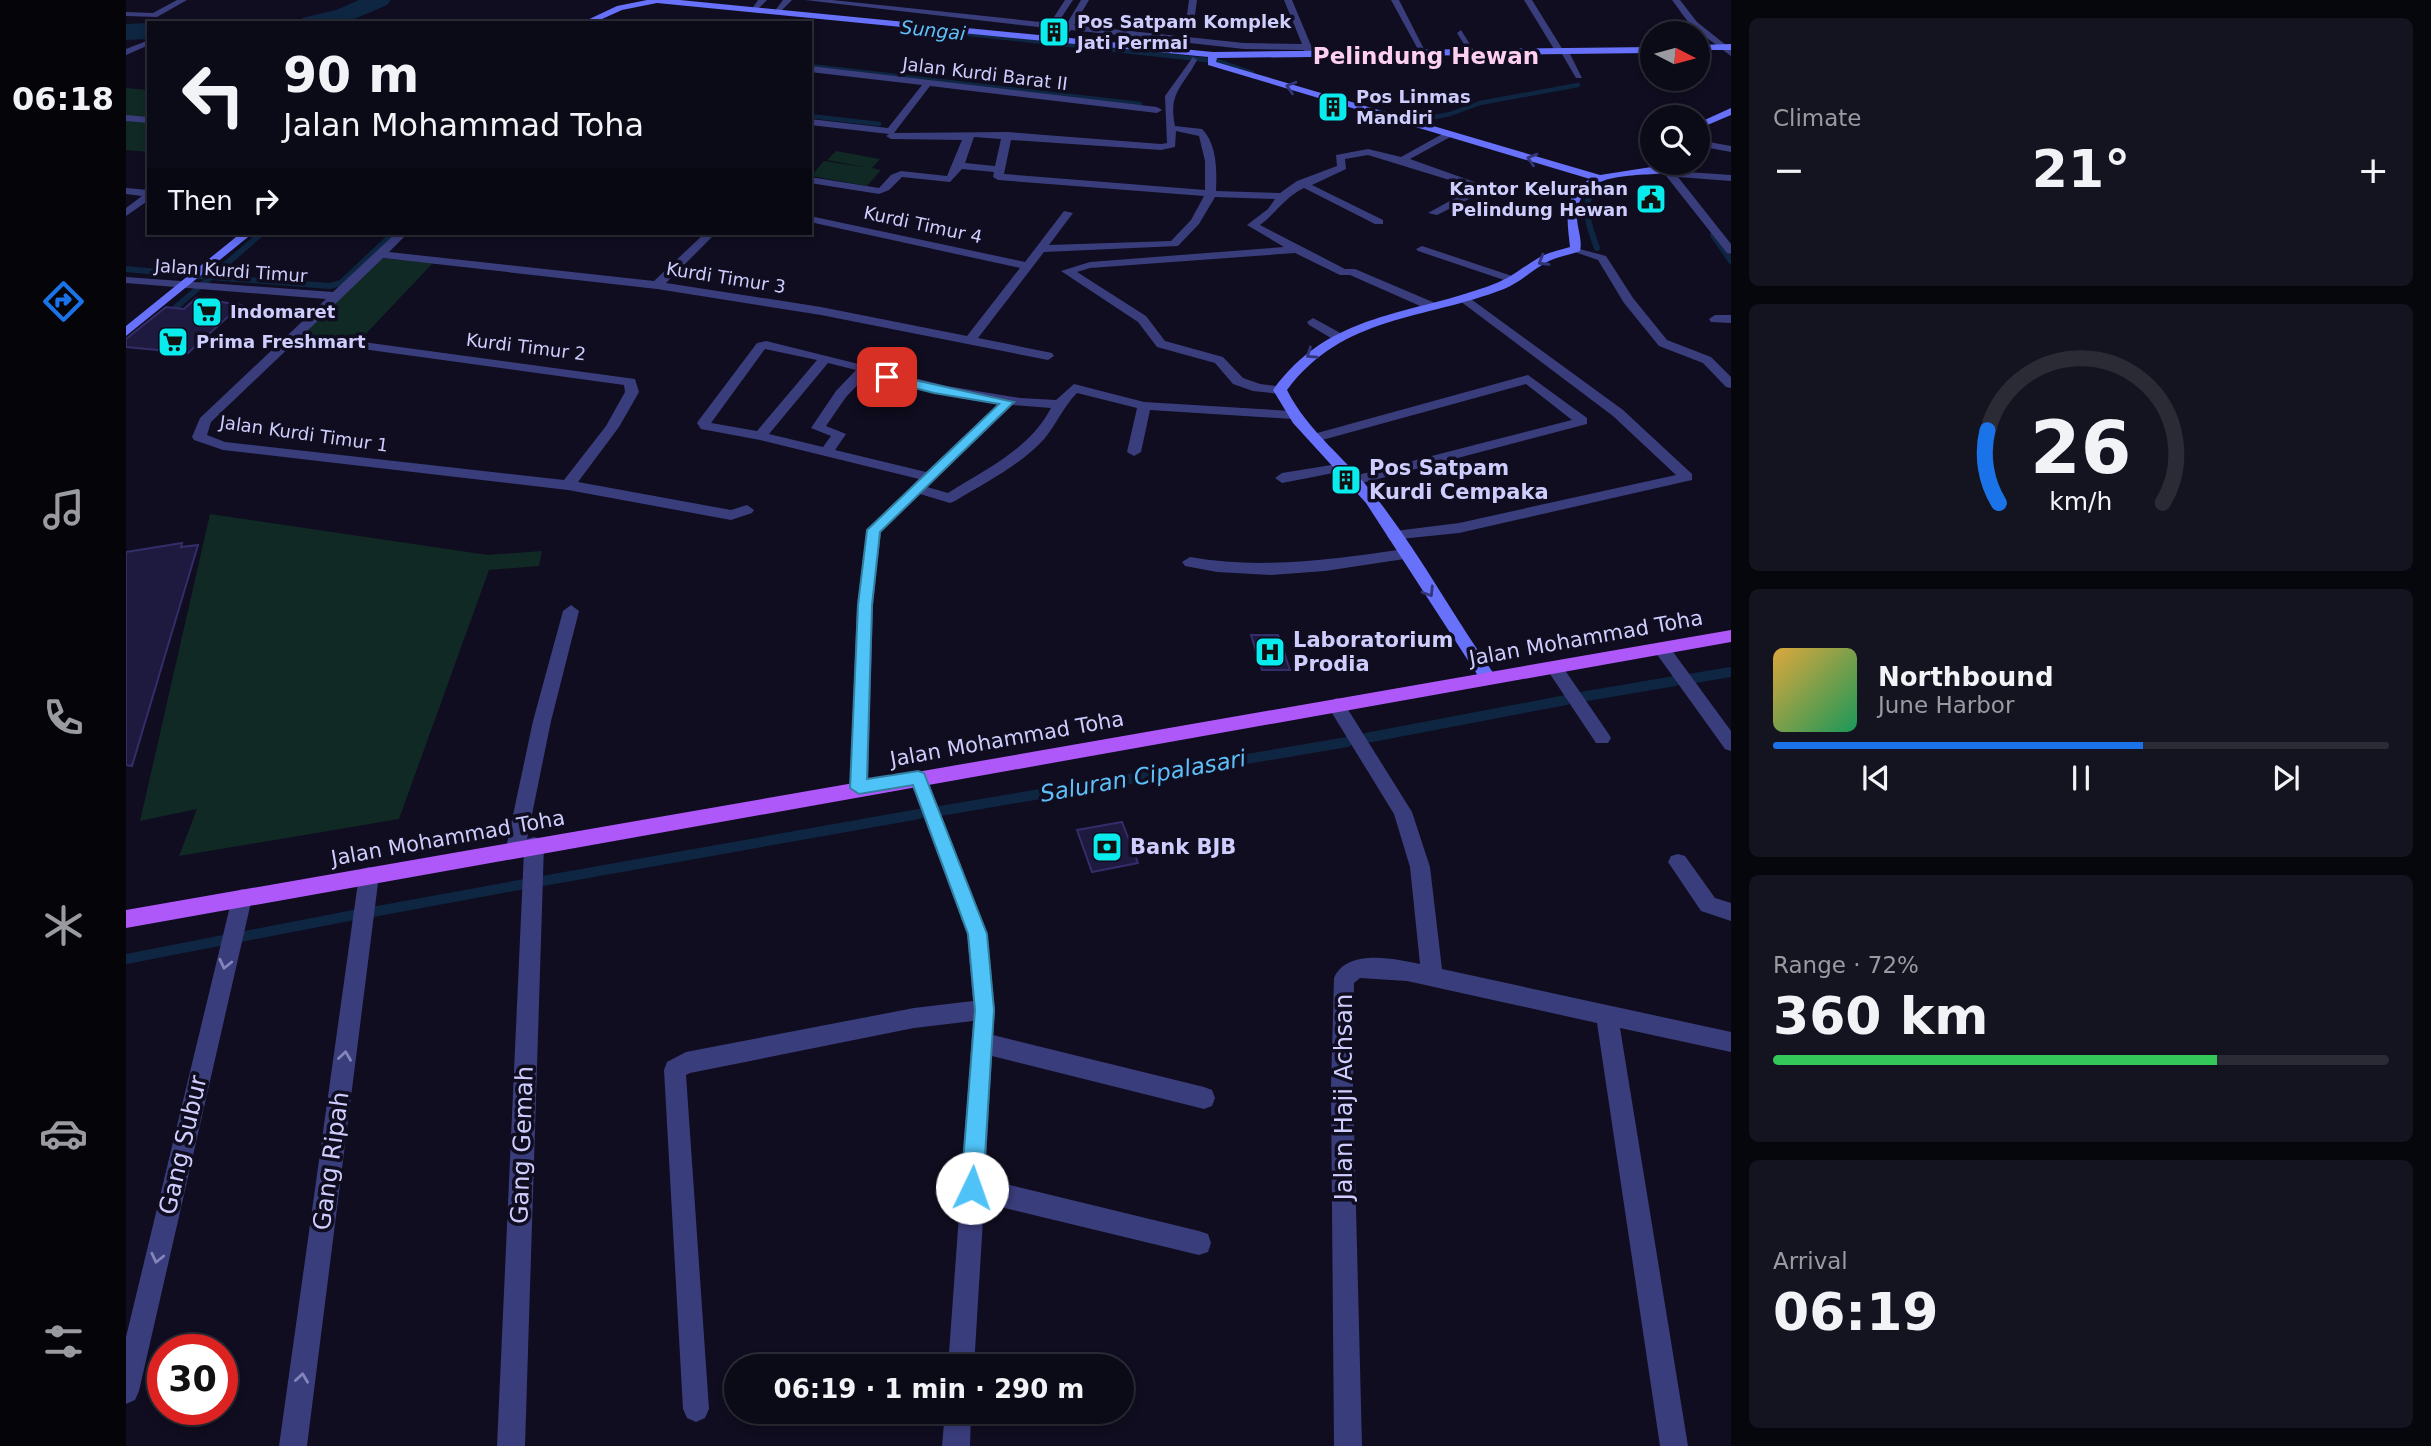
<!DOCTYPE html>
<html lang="en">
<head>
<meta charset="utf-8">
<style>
  :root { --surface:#0b0a17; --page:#141320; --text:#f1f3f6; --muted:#9a9aa1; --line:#2b2b36; --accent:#1a73e8 }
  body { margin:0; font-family:"DejaVu Sans",sans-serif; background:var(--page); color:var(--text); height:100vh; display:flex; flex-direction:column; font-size:26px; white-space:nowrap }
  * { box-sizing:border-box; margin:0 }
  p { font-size:23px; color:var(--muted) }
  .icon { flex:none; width:38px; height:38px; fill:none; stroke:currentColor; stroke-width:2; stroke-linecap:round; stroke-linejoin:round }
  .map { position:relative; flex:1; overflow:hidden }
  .side { display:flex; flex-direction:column; gap:18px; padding:18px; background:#06060d; width:700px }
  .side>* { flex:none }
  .top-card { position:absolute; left:21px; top:21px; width:665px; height:214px; border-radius:0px; box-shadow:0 4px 10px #0003,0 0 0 2px var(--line); background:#0b0a17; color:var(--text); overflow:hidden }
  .needle { width:46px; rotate:96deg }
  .controls { position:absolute; left:1514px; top:21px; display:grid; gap:14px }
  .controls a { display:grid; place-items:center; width:70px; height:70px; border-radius:50%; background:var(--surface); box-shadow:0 4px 10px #0003,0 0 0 2px var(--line); font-size:35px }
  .speed { position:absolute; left:21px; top:1334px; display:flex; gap:14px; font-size:35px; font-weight:700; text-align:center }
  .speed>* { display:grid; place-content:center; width:91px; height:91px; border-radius:50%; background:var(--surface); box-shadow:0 4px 10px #0003,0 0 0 2px var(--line); line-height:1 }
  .speed .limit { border:10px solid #d22; background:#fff; color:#111 }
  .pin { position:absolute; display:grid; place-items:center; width:60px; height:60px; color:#fff; margin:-30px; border-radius:14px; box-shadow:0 4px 10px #0006 }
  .me { position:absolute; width:77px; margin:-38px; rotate:3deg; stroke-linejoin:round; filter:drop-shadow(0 0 5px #0008) }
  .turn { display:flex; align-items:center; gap:24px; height:147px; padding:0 21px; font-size:32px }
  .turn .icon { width:91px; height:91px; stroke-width:2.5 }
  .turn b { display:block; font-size:49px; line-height:60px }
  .then { display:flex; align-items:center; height:66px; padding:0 21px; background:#0003; gap:14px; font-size:26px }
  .big { font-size:52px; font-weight:700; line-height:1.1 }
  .side .widget { flex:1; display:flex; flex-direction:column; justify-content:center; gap:10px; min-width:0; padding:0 24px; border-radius:10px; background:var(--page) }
  .side .dial { align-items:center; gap:0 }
  .dial svg { height:182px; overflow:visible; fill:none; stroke:var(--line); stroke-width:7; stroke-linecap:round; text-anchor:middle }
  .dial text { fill:var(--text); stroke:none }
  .song { display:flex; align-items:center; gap:21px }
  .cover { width:84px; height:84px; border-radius:10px; background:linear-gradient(135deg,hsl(40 70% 55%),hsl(150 70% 35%)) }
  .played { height:7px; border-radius:4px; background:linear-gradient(90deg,var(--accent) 60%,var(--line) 60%) }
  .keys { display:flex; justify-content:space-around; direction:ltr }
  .heat { display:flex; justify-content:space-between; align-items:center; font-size:38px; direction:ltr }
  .charge { height:10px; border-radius:5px; background:linear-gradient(90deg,#34c759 72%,var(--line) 0) }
  .trip { position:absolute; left:598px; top:1354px; width:410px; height:70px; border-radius:35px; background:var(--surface); box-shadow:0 4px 10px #0003,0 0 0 2px var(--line); font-weight:700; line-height:70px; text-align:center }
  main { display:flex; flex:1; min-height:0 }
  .menu { display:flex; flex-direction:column; width:126px; justify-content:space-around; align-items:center; background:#040409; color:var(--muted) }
  .menu .icon { width:49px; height:49px }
  .menu .active { color:var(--accent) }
  .menu b { font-size:32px; color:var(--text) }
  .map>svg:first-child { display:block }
</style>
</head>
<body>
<main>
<nav class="menu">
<b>06:18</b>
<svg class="icon active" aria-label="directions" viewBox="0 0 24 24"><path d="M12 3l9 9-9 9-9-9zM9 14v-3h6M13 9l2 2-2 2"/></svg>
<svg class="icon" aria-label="music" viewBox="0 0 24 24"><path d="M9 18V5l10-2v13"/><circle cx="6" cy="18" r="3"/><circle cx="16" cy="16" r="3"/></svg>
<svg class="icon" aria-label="phone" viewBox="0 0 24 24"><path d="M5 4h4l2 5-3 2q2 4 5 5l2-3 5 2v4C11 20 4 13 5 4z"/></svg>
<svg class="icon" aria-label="climate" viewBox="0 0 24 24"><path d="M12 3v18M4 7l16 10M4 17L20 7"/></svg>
<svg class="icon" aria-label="car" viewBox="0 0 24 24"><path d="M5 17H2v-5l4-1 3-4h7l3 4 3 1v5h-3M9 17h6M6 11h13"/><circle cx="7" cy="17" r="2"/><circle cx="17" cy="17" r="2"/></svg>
<svg class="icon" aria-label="filters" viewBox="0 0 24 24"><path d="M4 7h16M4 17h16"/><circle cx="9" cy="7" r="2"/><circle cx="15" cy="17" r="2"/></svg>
</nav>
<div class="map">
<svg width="1605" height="1446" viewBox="0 0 1605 1446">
  <rect width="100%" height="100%" fill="#0f0d1f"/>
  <!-- green -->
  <path fill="#102925" d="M0 88 23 90V152L0 150Z
    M710 151 754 159 746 168 755 170 741 186 685 176 698 161 744 168 701 160Z
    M253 258 307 263 233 341 175 335Z
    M84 514 362 555 416 551 413 566 363 570 273 819 53 856 71 809 14 821Z"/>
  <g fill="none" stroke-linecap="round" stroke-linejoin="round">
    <!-- stream-far2 -->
    <path stroke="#0e2642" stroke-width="4.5" d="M806 30 917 42
      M935 44 1081 60
      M1088 60 1126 73
      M684 66 1014 104
      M684 116 753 124
      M1288 121 1324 114 1354 103 1452 85
      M1547 168 1551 163"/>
    <!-- stream-far1 -->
    <path stroke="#0e2642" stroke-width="6" d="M1544 172 1549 166
      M1587 235 1605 261
      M1471 248C1462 224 1453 200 1474 180
      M0 269 64 275
      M71 276 204 286 215 283 268 233
      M42 314 136 233"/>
    <!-- stream -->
    <path stroke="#0e2642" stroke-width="10" d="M1563 679 1605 672
      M1455 697 1549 681
      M1240 738 1440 700
      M814 811 1221 742
      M411 882 793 814
      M241 913 399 884
      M109 938 233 914
      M0 959 103 939"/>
    <!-- river -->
    <path fill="#0e2642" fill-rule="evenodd" d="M233 0H265L261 5 219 23H173L176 18 210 10Z
      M23 23V39L0 40V24Z"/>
  </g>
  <!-- building -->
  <path fill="#1e1a3f" stroke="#332d6a" stroke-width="2" d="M70 298 115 305 62 353 0 347V339L40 307 58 309Z
    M56 543 55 547 72 545 6 766 0 765V552Z
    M1125 635H1152L1164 670H1136Z
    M996 822 1012 863 966 872 951 830Z"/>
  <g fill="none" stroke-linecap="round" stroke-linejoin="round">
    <!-- street -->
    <path fill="#3a3d7c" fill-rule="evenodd" d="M51 0H61L31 17 0 16V12L27 13Z
      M632 0H641L631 10H625Z
      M657 0H666L654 12H648Z
      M679 0H706L924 23 939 0H947L931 24 940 25 955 0H963L948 25 1118 43 1176 44 1158 0H1166L1189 55 1182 57 1178 50 1118 49 945 30 937 39 933 36 937 29 928 28 920 38 916 35 921 28Z
      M1063 0H1071L1068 22 1064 24 1060 22Z
      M1265 0H1273L1301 55 1294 53Z
      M1398 0H1406L1437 50 1443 52 1456 78H1450L1436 54H1431Z
      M1546 0H1554L1571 22 1605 49V56L1565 26Z
      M1335 30 1350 54 1343 52 1331 33Z
      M1529 30 1533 31 1534 33 1526 35Z
      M23 40V45L0 55V49Z
      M1067 57 1071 60C1057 87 1042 92 1049 126L1076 129C1091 144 1091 170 1090 191L1154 193 1171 181 1211 166 1210 155 1242 149 1275 157 1320 132H1326V136L1284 159 1354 184 1351 195 1311 215 1302 213 1342 191 1343 186 1242 155 1219 159 1220 169 1186 185 1257 220V224H1249L1178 188C1159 197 1150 213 1134 225L1219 269H1229L1309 303V309H1301L1224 275H1214L1169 253 964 268 951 272 1020 316 1039 341 1097 357 1117 378 1134 384 1159 387 1161 390 1154 394 1127 391 1107 384 1089 363 1031 347 1012 322 935 271 964 262 1158 247 1121 225 1142 209 1149 199 1089 197 1073 224 1052 246 918 252 852 338 926 353 928 356 922 360 695 315 531 289 257 258 178 334 509 379 513 392 493 427 452 482 605 510 621 505 628 510 626 513 605 520 442 490 97 450 68 440 66 437 74 418 200 299 0 283V277L207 292 270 233H282L263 252 528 281 579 233H590L540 283 695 307 841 336 894 268 684 222V216L899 262 938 211 947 213 923 245 1045 241 1065 220 1078 196 872 180 867 177 868 172 836 169 824 182 776 177 763 190 753 194 684 183V177L753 188 765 175 775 171 821 176 836 140 765 139 760 136 763 134 684 125V119L762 128 796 85 684 72V66L1031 107 1036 110 1031 113 804 86 768 133 881 132 1035 144 1041 143 1039 96ZM1050 131 1073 136 1079 161V190L878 174 885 140 1035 150 1049 147ZM848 137 875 139 869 166 839 163ZM171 340 498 385 499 392 480 426 438 480 99 442 81 435 85 422Z
      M0 115 23 117V123L0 121Z
      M1572 140 1605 146V152L1572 146Z
      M1541 167 1547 171 1605 175V181L1552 177 1605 244V254L1601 253 1537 172 1536 170Z
      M0 188 23 190V200L0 216V208L16 196 0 194Z
      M1296 246 1392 278 1394 280 1384 282 1292 251 1290 249Z
      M1446 247 1480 256 1507 298 1541 340 1585 357 1605 377V388L1600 387 1577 363 1533 346 1498 303 1472 260 1446 251Z
      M1338 294 1497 410 1566 474V480L1333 533 1264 540 1261 536 1269 531 1333 523 1550 475 1487 416 1334 301 1332 298Z
      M1589 315H1605V323L1585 322 1583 319Z
      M1187 318 1218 335 1220 338 1210 341 1183 325 1181 322Z
      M640 341 821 386 894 398 930 400 948 384 1018 402 1166 411 1173 415 1166 419 1024 410 1015 452 1008 456 1001 452 1011 408 951 393C938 406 931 423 919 438 895 465 860 482 829 501L824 503 794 494 755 532 747 605 742 788 739 793 733 795 727 793 724 788 731 605 741 530 793 479 634 440 575 429 571 423 573 420 631 343ZM639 349 691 360 631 431 585 423ZM702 363 730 370 710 391 685 428 705 436 697 447 643 434ZM742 374 821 394 873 403 800 472 709 450 720 434 700 426 720 397ZM886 405 925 408C904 449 860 469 822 493L801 487Z
      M1402 375 1461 418V424L1229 485 1222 480 1224 477 1446 420 1400 384 1189 442 1182 438 1184 435Z
      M1218 463 1225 467 1223 470 1156 483 1149 478 1156 473Z
      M1280 549 1288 554 1285 558 1199 571 1145 575 1091 572 1059 566 1056 562 1064 557C1137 570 1207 559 1280 549Z
      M445 605 453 611 425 721 401 839 408 837 415 839 418 845 399 1446H371L398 851 390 856 383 854 380 848 407 721 437 611Z
      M1536 643 1542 645 1605 731V751L1599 749 1530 653 1528 649 1530 645Z
      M1428 661 1434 663 1482 733 1485 738 1482 743H1470L1422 671 1420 667 1422 663Z
      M1210 698 1216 700 1286 812 1304 867 1316 969 1605 1032V1052L1494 1028 1562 1446H1534L1471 1023 1281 981 1234 978 1228 983 1227 1087 1236 1446H1208L1205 1087 1208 978C1221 948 1269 959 1294 964L1284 867 1268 814 1201 705Z
      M792 771 798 773 801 778 861 934 869 1010 867 1035 1078 1087 1086 1090 1089 1098 1086 1106 1078 1109 866 1056 859 1179 1073 1231 1082 1234 1085 1243 1082 1252 1073 1255 858 1203 848 1367H822L847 1021 788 1028 564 1073 560 1075 583 1409 579 1418 570 1422 561 1418 557 1409 538 1070 541 1062 560 1052 788 1008 847 1001 841 934 783 778 786 773Z
      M1552 854 1559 856 1589 898 1605 903V921L1575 911 1542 862 1545 856Z
      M243 867 250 869 253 875 181 1446H153L233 875 236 869Z
      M116 889 123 892 126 898 13 1391 9 1400 0 1404V1337L106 898 109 892Z
      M819 1412H845L844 1446H816Z"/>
    <!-- secondary -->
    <path fill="#6771fa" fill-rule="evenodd" d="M521 0H554L1087 52 1526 47V53L1091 58 1090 62 1474 175 1551 163 1545 172C1513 178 1456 168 1451 213 1450 226 1457 239 1454 251 1444 255 1433 256 1423 261 1407 269 1395 282 1378 289 1298 320 1217 315 1161 390 1182 432 1221 459 1249 496 1293 552 1327 616 1368 674L1370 678 1368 682H1356L1240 503 1167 423 1147 390C1204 311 1285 316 1368 284 1385 278 1398 266 1414 257 1423 252 1434 250 1444 247 1441 219 1436 195 1464 179L1082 65V57L531 3 496 10 467 23H455L491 6Z
      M1605 44V50H1572V45Z
      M1605 108V115L1572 129V123Z
      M115 233H127L0 336V326Z"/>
    <!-- primary -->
    <path fill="#ae58f9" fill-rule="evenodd" d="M1605 630V642L0 928V910Z"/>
  </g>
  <!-- one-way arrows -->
  <defs><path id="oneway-chevron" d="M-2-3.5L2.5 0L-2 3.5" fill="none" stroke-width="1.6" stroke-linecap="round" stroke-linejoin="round" transform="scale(1.75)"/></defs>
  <g stroke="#323577">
    <use href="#oneway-chevron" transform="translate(1165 87) rotate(-163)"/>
    <use href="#oneway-chevron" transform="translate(1406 159) rotate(-163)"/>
    <use href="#oneway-chevron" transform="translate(1417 261) rotate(149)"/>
    <use href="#oneway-chevron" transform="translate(1185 354) rotate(146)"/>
    <use href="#oneway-chevron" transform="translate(1303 592) rotate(58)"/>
  </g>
  <g stroke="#8485bc">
    <use href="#oneway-chevron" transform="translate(99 964) rotate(103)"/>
    <use href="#oneway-chevron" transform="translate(219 1056) rotate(-82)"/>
    <use href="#oneway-chevron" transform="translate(31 1258) rotate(103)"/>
    <use href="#oneway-chevron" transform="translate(176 1378) rotate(-82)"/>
  </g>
  <!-- route -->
  <path fill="#4fc3f7" stroke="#337fa1" stroke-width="2" d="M761 374 888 402 754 532 746 605 741 779 792 771 798 773 861 934 868 1010 857 1188 853 1196 846 1199 838 1196 835 1188 849 1010 842 934 787 785 733 794 724 788 732 605 741 530 873 404 808 393 756 380 755 377Z"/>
  <!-- icons -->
  <defs>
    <g id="building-square" transform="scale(1.575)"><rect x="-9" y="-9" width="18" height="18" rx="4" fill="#09eced" stroke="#0f0d1f"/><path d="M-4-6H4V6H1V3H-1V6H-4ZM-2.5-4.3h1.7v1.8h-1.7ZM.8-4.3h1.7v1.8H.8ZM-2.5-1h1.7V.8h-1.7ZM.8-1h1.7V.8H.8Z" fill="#111"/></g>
    <g id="civic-square" transform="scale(1.575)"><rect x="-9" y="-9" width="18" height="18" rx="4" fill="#09eced" stroke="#0f0d1f"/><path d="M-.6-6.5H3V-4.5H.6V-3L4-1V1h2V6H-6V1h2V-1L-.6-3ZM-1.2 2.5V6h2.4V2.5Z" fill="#111"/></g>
    <g id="supermarket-square" transform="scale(1.575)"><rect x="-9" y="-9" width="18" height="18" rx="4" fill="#09eced" stroke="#0f0d1f"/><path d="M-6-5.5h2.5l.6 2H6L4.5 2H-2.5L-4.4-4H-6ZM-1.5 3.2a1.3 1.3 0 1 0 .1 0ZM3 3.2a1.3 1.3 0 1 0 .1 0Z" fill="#111"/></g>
    <g id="hospital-square" transform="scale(1.575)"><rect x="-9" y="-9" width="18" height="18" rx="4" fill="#09eced" stroke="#0f0d1f"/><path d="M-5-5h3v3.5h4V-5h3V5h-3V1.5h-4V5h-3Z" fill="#111"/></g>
    <g id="bank-square" transform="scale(1.575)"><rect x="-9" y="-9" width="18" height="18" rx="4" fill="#09eced" stroke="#0f0d1f"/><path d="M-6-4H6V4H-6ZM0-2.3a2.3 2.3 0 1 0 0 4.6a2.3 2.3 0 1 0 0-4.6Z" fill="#111"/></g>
  </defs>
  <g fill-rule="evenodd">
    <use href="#building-square" x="928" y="32"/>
    <use href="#building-square" x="1207" y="107"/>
    <use href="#civic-square" x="1525" y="199"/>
    <use href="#supermarket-square" x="81" y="312"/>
    <use href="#supermarket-square" x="47" y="342"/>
    <use href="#building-square" x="1220" y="480"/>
    <use href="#hospital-square" x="1144" y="652"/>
    <use href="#bank-square" x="981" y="847"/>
  </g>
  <g text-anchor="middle" stroke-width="7" stroke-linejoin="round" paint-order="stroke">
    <!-- far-poi labels -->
    <g font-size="18" font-weight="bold" fill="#cecdfd" stroke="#0f0d1f" text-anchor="start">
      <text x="951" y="28">Pos Satpam Komplek<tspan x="951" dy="21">Jati Permai</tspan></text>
      <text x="1230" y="103">Pos Linmas<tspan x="1230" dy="21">Mandiri</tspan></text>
      <text x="1502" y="195" text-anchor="end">Kantor Kelurahan<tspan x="1502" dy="21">Pelindung Hewan</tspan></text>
      <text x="104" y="318">Indomaret</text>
      <text x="70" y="348">Prima Freshmart</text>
    </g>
    <!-- far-street labels -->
    <g font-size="18" fill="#cecdfd" stroke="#0f0d1f">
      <text transform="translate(859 74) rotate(7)" y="6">Jalan Kurdi Barat II</text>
      <text transform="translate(797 225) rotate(12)" y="6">Kurdi Timur 4</text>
      <text transform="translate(105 271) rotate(4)" y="6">Jalan Kurdi Timur</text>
      <text transform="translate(600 278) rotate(9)" y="6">Kurdi Timur 3</text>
      <text transform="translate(400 347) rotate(7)" y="6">Kurdi Timur 2</text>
      <text transform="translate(178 434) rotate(8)" y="6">Jalan Kurdi Timur 1</text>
    </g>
    <!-- far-water labels -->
    <g font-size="19" font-style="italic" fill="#5fc0f9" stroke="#0f0d1f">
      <text transform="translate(807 30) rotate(6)" y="7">Sungai</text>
    </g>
    <!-- poi labels -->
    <g font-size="21" font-weight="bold" fill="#cecdfd" stroke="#0f0d1f" text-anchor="start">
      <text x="1243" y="475">Pos Satpam<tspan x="1243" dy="24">Kurdi Cempaka</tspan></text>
      <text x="1167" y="647">Laboratorium<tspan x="1167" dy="24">Prodia</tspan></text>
      <text x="1004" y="854">Bank BJB</text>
    </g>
    <!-- street labels -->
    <g font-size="21" fill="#cecdfd" stroke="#0f0d1f">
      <text transform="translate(1460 638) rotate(-10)" y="7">Jalan Mohammad Toha</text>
      <text transform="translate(881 739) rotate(-10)" y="7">Jalan Mohammad Toha</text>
      <text transform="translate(322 838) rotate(-10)" y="7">Jalan Mohammad Toha</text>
    </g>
    <!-- far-district labels -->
    <g font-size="23" font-weight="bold" fill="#fdcff1" stroke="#0f0d1f">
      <text x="1300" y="64">Pelindung Hewan</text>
    </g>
    <!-- water labels -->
    <g font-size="23" font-style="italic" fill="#5fc0f9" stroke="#0f0d1f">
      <text transform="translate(1017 776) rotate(-10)" y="8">Saluran Cipalasari</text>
    </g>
    <!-- near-street labels -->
    <g font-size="24" fill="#cecdfd" stroke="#0f0d1f">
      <text transform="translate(1218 1097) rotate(-90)" y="8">Jalan Haji Achsan</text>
      <text transform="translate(57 1145) rotate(-77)" y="8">Gang Subur</text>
      <text transform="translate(396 1145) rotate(-88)" y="8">Gang Gemah</text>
      <text transform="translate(205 1161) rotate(-82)" y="8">Gang Ripah</text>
    </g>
  </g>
</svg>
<div class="controls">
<a><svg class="needle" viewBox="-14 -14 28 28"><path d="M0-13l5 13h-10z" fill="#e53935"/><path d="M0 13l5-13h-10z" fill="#9a9aa1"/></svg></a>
<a><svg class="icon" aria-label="search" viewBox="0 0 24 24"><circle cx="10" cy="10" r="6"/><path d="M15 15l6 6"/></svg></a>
</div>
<div class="speed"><div class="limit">30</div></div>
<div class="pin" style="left:761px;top:377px;background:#d93025"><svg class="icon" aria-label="arrive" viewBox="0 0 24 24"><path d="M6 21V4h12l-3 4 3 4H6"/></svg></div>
<svg class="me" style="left:846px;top:1188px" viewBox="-20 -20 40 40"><circle r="19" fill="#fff"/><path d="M0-13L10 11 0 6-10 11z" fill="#4fc3f7"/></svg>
<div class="trip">06:19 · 1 min · 290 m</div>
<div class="top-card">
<div class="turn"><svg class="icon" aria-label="left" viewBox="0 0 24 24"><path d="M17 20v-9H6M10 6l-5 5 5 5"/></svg><div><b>90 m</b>Jalan Mohammad Toha</div></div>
<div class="then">Then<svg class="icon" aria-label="right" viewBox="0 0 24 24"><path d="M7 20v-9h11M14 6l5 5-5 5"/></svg></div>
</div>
</div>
<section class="side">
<div class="widget"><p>Climate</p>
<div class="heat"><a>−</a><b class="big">21°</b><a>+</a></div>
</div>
<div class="widget dial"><svg viewBox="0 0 100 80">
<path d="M14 69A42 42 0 1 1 86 69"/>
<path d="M14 69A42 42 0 0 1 9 37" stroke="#1a73e8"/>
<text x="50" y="56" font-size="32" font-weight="700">26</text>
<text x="50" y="72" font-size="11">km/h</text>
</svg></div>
<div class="widget">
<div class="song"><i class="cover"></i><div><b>Northbound</b><p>June Harbor</p></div></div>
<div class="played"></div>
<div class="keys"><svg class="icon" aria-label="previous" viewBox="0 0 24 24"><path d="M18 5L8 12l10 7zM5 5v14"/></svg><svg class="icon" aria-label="pause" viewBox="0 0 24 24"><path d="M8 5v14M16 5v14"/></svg><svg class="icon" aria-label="next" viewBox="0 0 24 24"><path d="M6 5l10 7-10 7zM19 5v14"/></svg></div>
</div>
<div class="widget"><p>Range · 72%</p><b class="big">360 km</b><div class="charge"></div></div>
<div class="widget"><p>Arrival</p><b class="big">06:19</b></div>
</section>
</main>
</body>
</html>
